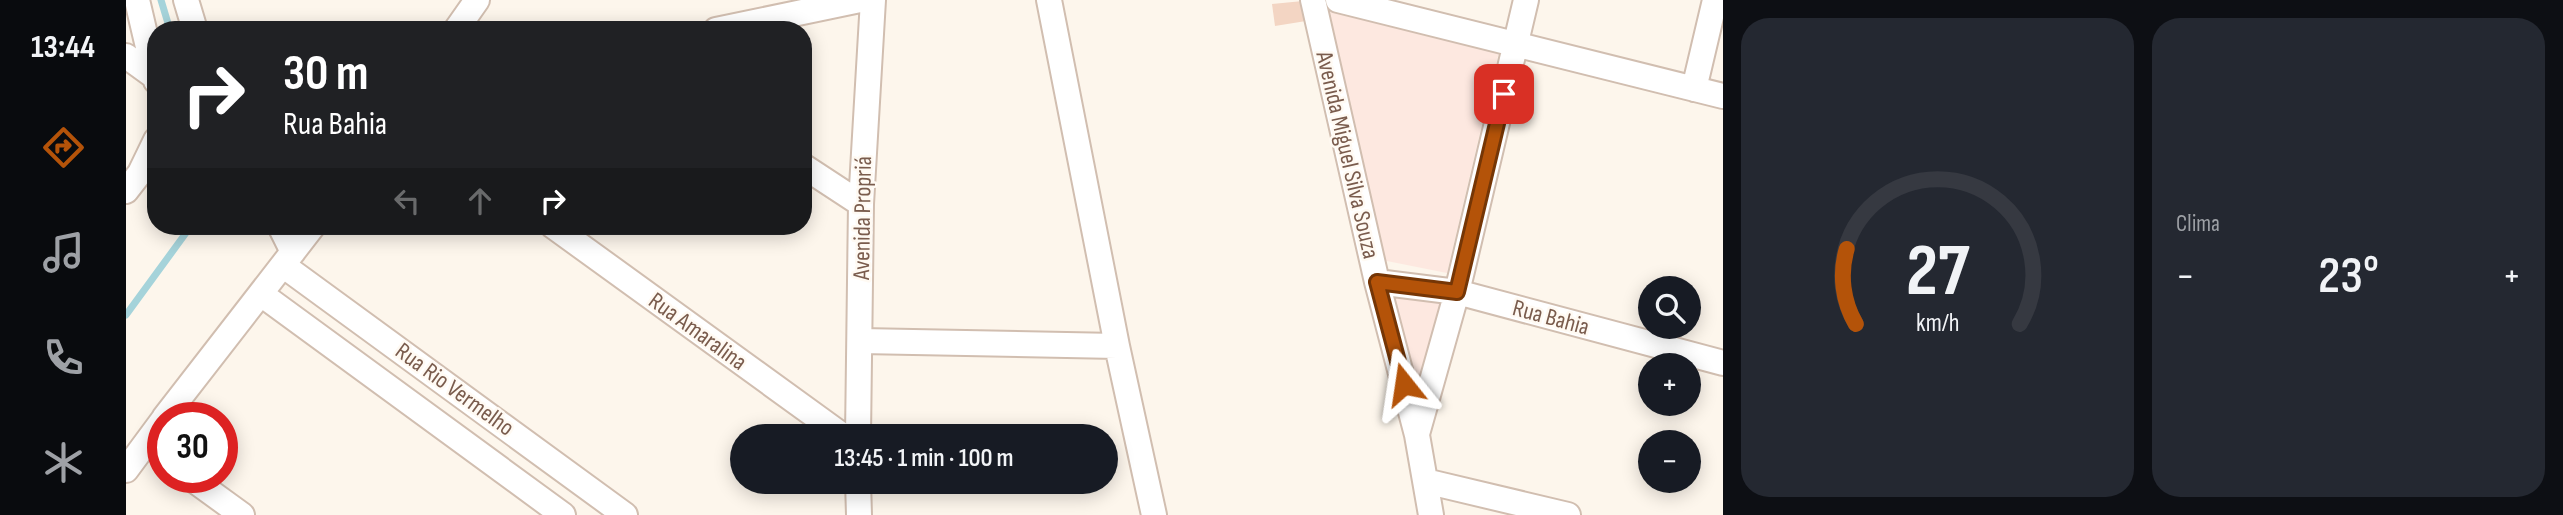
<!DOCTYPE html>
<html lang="pt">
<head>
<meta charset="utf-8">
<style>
  :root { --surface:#171b24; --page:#242831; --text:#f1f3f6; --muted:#9ea1a6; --line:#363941; --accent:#b45309 }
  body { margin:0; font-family:"Sofia Sans Condensed",sans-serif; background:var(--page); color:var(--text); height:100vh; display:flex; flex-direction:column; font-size:26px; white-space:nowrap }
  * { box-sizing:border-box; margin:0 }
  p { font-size:23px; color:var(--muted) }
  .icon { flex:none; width:38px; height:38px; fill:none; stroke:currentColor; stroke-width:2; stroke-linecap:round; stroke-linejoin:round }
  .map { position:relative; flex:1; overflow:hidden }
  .drawer { display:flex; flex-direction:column; gap:18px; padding:18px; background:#0d0f14; width:840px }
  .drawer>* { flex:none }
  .guide { position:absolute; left:21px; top:21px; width:665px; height:214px; border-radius:28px; box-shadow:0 4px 18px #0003; background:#202124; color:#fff; overflow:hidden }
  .tools { position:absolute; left:1512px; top:276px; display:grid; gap:14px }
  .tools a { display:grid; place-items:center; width:63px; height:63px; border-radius:50%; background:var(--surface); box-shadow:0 4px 18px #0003; font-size:35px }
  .speed { position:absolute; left:21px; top:402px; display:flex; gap:14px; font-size:35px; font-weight:700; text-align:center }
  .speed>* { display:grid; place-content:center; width:91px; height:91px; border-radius:50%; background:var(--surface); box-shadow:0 4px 18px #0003; line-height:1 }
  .speed .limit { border:10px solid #d22; background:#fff; color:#111 }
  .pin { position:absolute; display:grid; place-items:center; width:60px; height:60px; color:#fff; margin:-30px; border-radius:14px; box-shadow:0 4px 10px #0006 }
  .me { position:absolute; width:77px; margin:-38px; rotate:345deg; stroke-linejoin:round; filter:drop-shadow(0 0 5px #0008) }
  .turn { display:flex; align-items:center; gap:24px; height:147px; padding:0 21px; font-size:32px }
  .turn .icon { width:91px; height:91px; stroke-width:2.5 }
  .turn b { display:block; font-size:49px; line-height:60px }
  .lanes { display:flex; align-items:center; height:66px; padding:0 21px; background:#0003; justify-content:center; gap:35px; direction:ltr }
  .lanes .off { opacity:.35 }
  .big { font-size:52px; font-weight:600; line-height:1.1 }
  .drawer .widget { flex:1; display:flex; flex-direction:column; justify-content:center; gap:10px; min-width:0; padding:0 24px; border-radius:28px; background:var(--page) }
  .drawer .dial { align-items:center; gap:0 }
  .dial svg { height:182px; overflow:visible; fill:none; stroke:var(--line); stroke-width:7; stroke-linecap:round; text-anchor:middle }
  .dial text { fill:var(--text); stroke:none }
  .heat { display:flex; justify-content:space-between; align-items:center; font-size:38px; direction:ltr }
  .drawer .tiles { flex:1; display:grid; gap:18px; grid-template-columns:repeat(2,1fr) }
  .trip { position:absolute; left:604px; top:424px; width:388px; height:70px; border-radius:35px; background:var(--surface); box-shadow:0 4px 18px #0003; font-weight:600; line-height:70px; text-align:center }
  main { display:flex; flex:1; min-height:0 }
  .tabs { display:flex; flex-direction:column; width:126px; justify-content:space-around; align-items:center; background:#090b0e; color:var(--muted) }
  .tabs .icon { width:49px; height:49px }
  .tabs .on { color:var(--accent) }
  .tabs b { font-size:32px; color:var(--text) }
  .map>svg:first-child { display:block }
</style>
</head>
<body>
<main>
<nav class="tabs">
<b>13:44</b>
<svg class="icon on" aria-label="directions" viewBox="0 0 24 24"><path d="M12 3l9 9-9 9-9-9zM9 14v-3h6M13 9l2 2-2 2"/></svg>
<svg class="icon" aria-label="music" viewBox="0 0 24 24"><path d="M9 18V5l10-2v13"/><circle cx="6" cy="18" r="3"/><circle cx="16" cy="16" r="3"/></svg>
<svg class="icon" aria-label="phone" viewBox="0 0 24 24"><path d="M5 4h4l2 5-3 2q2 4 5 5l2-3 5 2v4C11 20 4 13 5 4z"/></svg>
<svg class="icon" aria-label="climate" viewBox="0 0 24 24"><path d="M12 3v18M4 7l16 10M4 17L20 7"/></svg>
</nav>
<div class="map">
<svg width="1597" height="515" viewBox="0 0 1597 515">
  <rect width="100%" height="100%" fill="#fdf6ec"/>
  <!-- commercial -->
  <path fill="#fde8e0" d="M1191 5 1373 52 1321 273 1246 258Z
    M1260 293 1323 300 1290 414Z"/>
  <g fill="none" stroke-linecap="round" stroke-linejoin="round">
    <!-- stream -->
    <path stroke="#a5d3da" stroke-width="7" d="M35 0 44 30
      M0 315 65 226"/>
  </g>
  <!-- building -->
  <path fill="#f3d5c3" d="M1177 1 1180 21 1149 26 1146 4Z"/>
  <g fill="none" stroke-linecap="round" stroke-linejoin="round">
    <!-- minor casing -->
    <g stroke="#d1beb0" stroke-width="28">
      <path id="minor" d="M11 0 30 81
        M60 0 69 30
        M923 0 991 346 1028 515
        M1187 0 1251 282 1291 435 1305 515
        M1212 0 1597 96
        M330 30 351 0
        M590 30 734 0
        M0 56 29 77
        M1568 89 1589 0
        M677 166 735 204
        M0 191 14 173 30 140
        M154 226 167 252
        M427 226 717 436
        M158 266 499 515
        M1251 282 1331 292 1597 363
        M135 294 437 515
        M735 341 991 346
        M38 418 187 226
        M1291 434 1331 292 1400 0
        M732 436 735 204 747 0
        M0 470 37 420
        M65 478 116 515
        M732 481 733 515
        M1299 481 1442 515"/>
    </g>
    <!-- minor -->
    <use href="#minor" stroke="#fff" stroke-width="24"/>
  </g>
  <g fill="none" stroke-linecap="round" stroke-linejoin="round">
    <!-- route casing -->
    <g stroke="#753606" stroke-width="18">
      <path id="route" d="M1278 384 1251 282 1331 292 1378 94"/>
    </g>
    <!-- route -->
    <use href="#route" stroke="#b45309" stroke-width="12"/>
  </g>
  <g text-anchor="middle" stroke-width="5" stroke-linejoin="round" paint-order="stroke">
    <!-- street labels -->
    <g font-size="24" fill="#7a5c4d" stroke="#fffaf3">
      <text transform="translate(1222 155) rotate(77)" y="8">Avenida Miguel Silva Souza</text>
      <text transform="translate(736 218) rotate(-89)" y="8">Avenida Propriá</text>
      <text transform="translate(1425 317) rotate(15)" y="8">Rua Bahia</text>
      <text transform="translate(572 331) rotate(36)" y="8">Rua Amaralina</text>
      <text transform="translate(329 389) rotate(36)" y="8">Rua Rio Vermelho</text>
    </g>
  </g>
</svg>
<div class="tools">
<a><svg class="icon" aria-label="search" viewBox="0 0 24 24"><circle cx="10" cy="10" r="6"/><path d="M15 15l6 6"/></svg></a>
<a>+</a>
<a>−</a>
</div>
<div class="speed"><div class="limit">30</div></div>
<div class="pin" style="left:1378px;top:94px;background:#d93025"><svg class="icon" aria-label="arrive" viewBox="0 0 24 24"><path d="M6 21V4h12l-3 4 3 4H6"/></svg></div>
<svg class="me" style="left:1278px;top:384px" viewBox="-20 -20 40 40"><path d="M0-17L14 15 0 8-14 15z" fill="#b45309" stroke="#fff" stroke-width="4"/></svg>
<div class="trip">13:45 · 1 min · 100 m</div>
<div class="guide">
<div class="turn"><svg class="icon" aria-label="right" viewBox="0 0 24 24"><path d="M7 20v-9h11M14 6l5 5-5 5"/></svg><div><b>30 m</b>Rua Bahia</div></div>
<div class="lanes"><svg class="icon off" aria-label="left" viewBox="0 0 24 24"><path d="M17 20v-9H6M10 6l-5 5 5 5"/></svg><svg class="icon off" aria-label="ahead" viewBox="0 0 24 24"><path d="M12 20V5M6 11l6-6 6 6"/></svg><svg class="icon" aria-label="right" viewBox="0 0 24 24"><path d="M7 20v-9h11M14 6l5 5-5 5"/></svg></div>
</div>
</div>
<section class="drawer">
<div class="tiles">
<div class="widget dial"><svg viewBox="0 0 100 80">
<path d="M14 69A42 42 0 1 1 86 69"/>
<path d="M14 69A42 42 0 0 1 10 36" stroke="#b45309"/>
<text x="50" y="56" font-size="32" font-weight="700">27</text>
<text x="50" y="72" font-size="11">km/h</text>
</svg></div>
<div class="widget"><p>Clima</p>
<div class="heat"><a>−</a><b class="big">23°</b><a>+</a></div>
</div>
</div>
</section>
</main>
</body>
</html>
